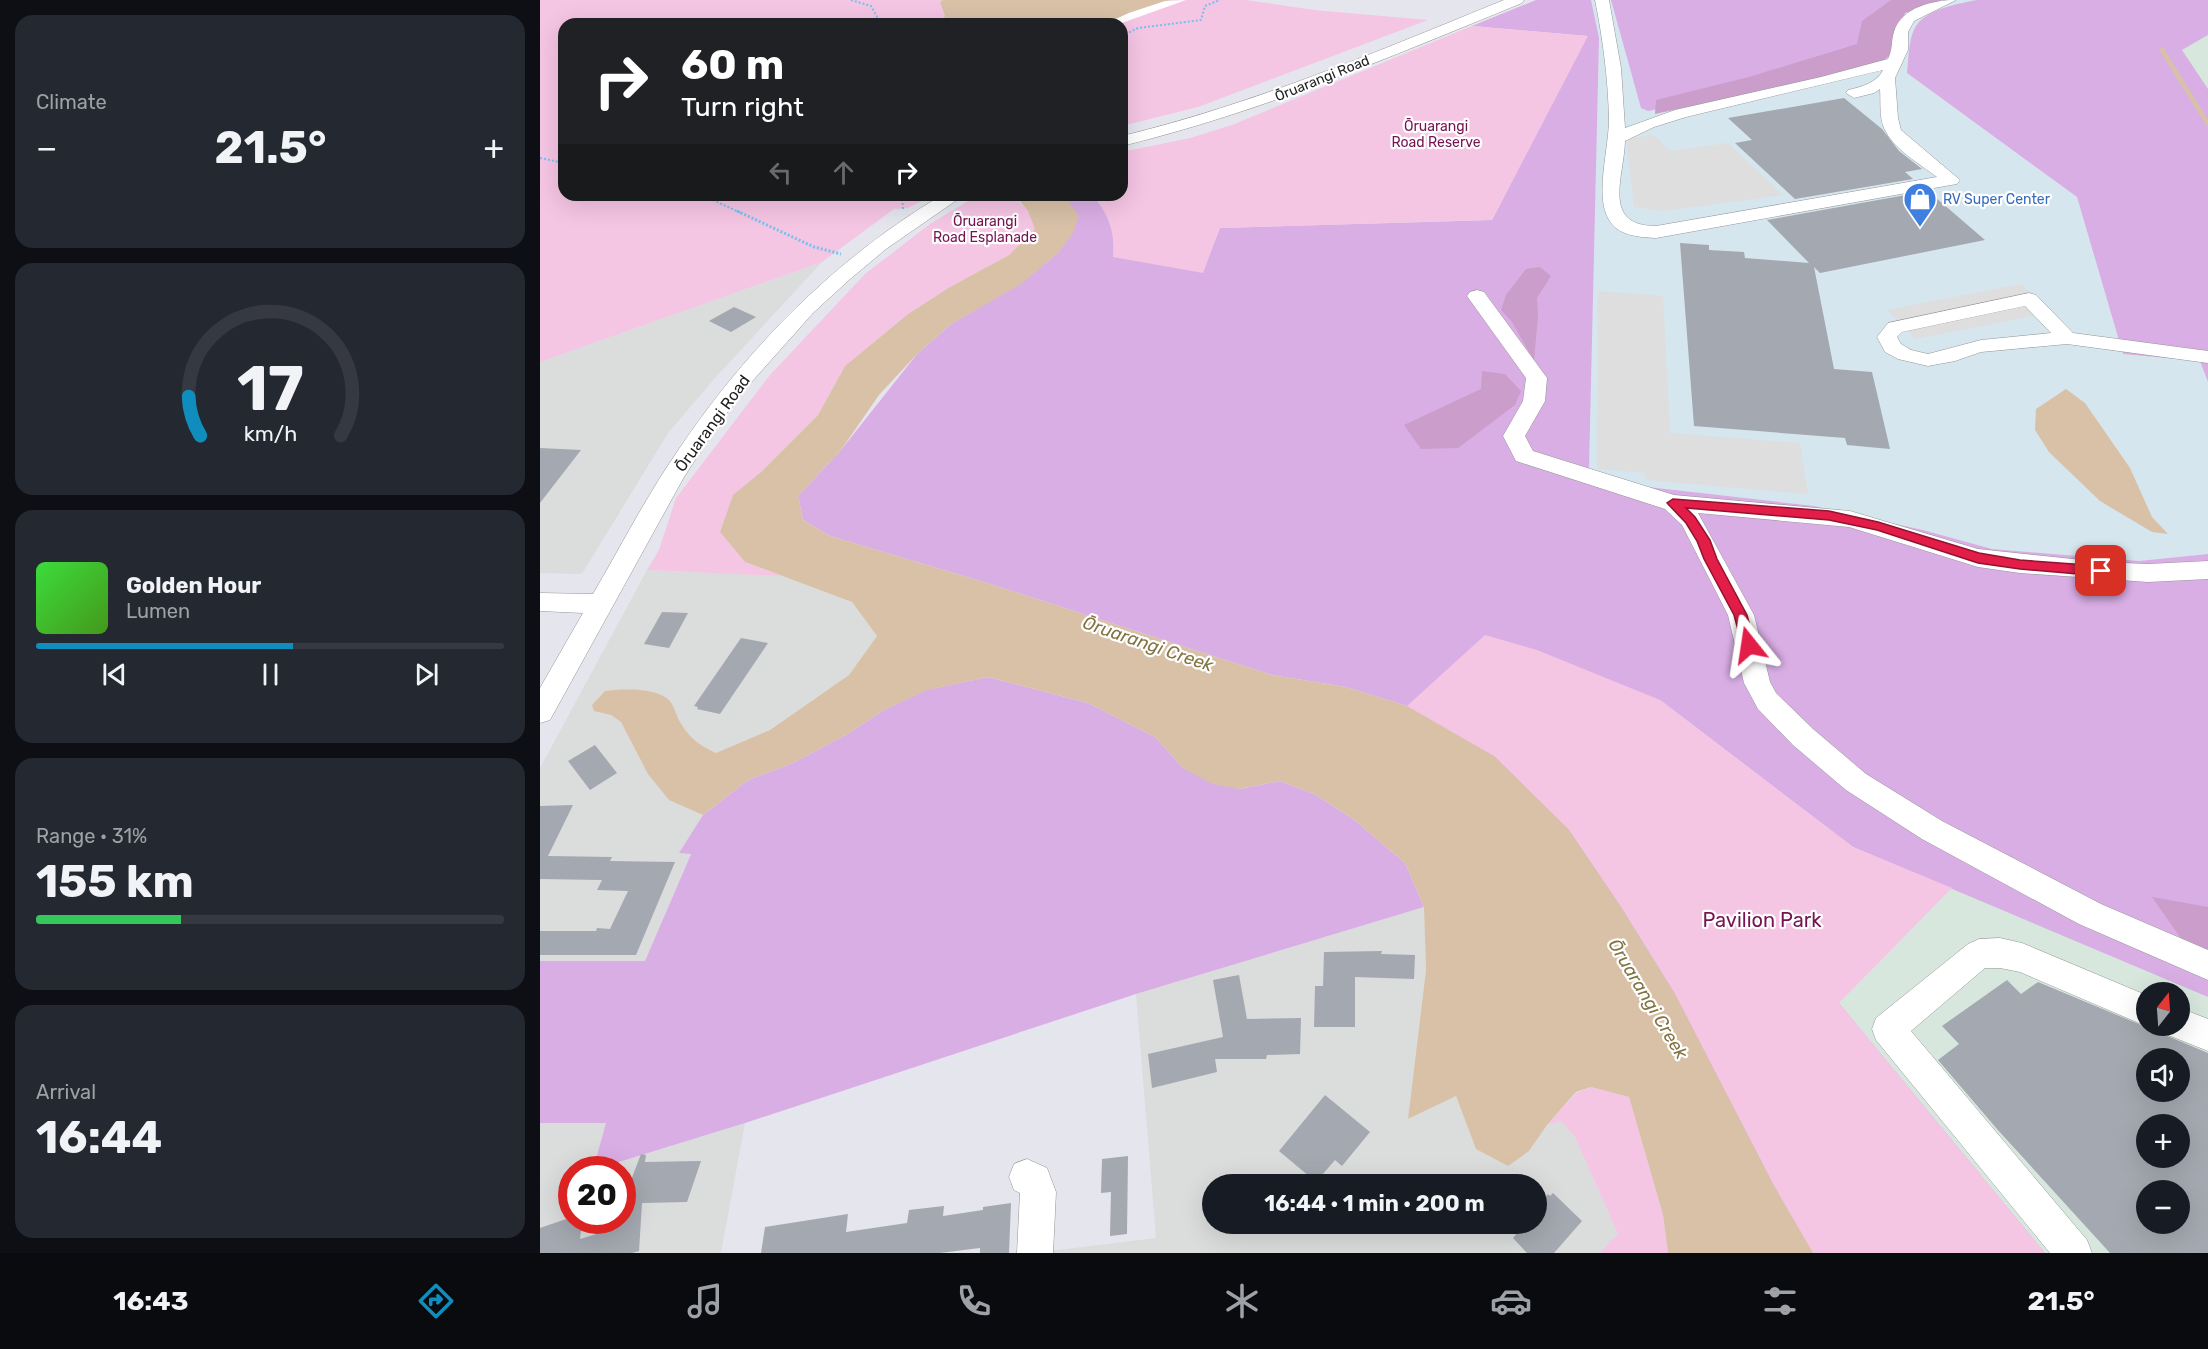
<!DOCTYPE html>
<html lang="en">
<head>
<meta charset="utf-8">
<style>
  :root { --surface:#171b24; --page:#242831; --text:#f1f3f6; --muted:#9ea1a6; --line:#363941; --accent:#0f8dbd }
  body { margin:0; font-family:Rubik,sans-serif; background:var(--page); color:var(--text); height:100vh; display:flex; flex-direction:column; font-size:22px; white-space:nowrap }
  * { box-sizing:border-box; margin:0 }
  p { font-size:20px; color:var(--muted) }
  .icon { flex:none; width:33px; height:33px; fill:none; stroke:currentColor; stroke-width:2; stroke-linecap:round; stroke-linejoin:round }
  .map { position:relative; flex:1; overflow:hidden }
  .sheet { display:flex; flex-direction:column; gap:15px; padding:15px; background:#0d0f14; width:540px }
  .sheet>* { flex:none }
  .banner { position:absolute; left:18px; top:18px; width:570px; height:183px; border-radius:18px; box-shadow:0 6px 24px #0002; background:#202124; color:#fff; overflow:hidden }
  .needle { width:39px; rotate:17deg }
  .buttons { position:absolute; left:1596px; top:982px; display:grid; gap:12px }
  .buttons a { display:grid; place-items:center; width:54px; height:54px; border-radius:50%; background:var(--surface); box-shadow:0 6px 24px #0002; font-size:30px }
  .speed { position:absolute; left:18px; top:1156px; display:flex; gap:12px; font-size:30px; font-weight:700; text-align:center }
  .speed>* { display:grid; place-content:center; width:78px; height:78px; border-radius:50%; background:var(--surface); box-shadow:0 6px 24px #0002; line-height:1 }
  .speed .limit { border:9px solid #d22; background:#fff; color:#111 }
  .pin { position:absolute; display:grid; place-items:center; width:51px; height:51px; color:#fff; margin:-26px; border-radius:12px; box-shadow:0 3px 9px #0006 }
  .me { position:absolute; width:66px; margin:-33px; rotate:345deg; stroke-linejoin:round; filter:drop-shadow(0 0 4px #0008) }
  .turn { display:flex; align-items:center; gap:21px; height:126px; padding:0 24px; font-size:27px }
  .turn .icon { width:78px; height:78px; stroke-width:2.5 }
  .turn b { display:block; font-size:42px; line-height:51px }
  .lanes { display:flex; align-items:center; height:57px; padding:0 24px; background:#0003; justify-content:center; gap:30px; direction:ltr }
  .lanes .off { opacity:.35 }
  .big { font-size:45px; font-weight:700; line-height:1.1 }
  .sheet .card { flex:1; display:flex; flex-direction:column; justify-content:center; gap:9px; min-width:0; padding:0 21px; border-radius:18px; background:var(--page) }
  .sheet .dial { align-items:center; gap:0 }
  .dial svg { height:156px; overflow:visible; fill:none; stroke:var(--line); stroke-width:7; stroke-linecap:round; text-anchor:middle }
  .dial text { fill:var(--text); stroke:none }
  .song { display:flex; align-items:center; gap:18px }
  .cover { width:72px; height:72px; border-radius:9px; background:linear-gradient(135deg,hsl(120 70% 55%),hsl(100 70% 35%)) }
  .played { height:6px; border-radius:3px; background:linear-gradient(90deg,var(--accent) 55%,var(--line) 55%) }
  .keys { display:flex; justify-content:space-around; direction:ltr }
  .heat { display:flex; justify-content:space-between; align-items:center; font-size:33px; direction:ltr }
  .charge { height:9px; border-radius:4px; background:linear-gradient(90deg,#34c759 31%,var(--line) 0) }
  .trip { position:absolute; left:662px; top:1174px; width:345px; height:60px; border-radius:30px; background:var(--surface); box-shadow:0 6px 24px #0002; font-weight:700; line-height:60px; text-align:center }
  .dock { display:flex; height:96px; justify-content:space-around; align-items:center; background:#090b0e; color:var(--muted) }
  .dock .icon { width:42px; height:42px }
  .dock .on { color:var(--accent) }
  .dock b { font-size:27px; color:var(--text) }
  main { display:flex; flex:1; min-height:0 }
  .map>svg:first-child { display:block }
</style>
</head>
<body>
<main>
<section class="sheet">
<div class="card"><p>Climate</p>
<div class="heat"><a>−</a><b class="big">21.5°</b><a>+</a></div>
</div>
<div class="card dial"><svg viewBox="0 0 100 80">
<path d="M14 69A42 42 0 1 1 86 69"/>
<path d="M14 69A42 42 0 0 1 8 49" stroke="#0f8dbd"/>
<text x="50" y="56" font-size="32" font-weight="700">17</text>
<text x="50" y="72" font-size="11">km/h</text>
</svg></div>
<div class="card">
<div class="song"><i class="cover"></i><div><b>Golden Hour</b><p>Lumen</p></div></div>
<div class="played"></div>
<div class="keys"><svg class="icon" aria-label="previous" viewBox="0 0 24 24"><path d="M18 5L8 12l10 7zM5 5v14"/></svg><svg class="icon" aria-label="pause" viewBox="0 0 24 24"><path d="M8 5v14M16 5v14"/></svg><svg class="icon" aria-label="next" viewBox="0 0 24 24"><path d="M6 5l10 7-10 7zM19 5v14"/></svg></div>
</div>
<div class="card"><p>Range · 31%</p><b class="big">155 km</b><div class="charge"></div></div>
<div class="card"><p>Arrival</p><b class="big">16:44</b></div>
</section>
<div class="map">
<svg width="1668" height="1253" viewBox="0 0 1668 1253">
  <rect width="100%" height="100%" fill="#e5e5ee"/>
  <!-- residential -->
  <path fill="#dbdcdc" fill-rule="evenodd" d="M282 262 175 378 128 433 42 574 0 573V362Z
    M107 570 244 576 312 602 337 636 309 675 230 730 176 753 157 744 147 734 129 701 115 694 82 690 71 715 81 722 129 800 163 815 140 852 151 853 105 961H0V768Z
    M884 907 886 970 868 1119 916 1096 936 1149 989 1151 1007 1125 1021 1121 1035 1137 1078 1234 1060 1253H509V1251L616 1238 596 994ZM672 1185H996V1224H672Z
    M0 1123H67L53 1170 205 1123 181 1253H0ZM32 1170H82V1221H32Z"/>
  <!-- commercial -->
  <path fill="#d5e6ee" d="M1051 0H1071L1083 40 1361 8 1389 0H1437L1408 6 1367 73 1537 197 1583 354 1660 361 1668 382V554L1599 561 1452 549 1383 530 1274 506 1108 487 1049 469 1059 38Z"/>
  <!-- industrial -->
  <path fill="#d7e7de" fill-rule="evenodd" d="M1668 35V91L1642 50Z
    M1412 888 1668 997V1253H1505L1299 1003ZM1606 993H1640V1026H1606ZM1606 1059H1640V1092H1606ZM1606 1125H1640V1158H1606ZM1606 1191H1640V1224H1606Z"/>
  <!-- grass -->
  <path fill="#d9aee5" d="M996 0H1051L1059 38 1049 469 1108 487 1274 506 1383 530 1452 549 1599 561 1668 554V997L1313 847 1120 700 1299 1003 1505 1253H1273L1232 1182 954 756 867 706 806 687 732 675 447 583 290 536 263 520 258 496 301 450 377 354 411 324 481 283 519 252 524 195H553L566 212 574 237 662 272 680 228 952 220 1047 36 932 26Z
    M1071 0H1389L1361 8 1350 34 1155 102 1108 111 1101 108Z
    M1437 0H1668V35L1642 50 1668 89V382L1660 361 1583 354 1537 197 1367 73C1369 58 1368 34 1379 22 1391 9 1420 3 1437 0Z
    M448 677 548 703 615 737 643 768 699 789 740 781 774 794 812 818 865 863 884 907 596 994 205 1123 53 1170 66 1123H0V961H105L151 854 139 853 163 815 208 780 253 763 309 733 344 710 386 690Z"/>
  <!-- forest -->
  <path fill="#ca9dca" d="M1351 0H1402L1365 13 1352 54 1344 60 1276 79 1115 114 1116 100 1209 77 1317 44 1322 21Z
    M1000 267 1011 276 997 298 998 316 994 361 972 322 961 310 966 295 986 269Z
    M942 371 965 374 981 391 975 405 918 448 881 449 864 425 941 389Z
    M1612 897 1668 907V977Z"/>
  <!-- park -->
  <path fill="#f5c5e4" d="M0 0H403L400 2 405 16 397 24H24V195H394L368 208 354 209 282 262 0 362Z
    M631 0H706L774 10 888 20 658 107 582 126V24H565L589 13Z
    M932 26 1048 36 952 220 680 228 663 273 573 257C575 230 569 216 553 195H582V152L650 138 692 125Z
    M438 195H473L488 211 496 229 469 255 410 287 368 314 305 366 278 415 221 472 193 496 180 532 205 562 242 576 107 570 119 550 136 498 230 375 325 274 390 224Z
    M945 635 997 650 1120 700 1313 847 1412 888 1299 1003 1505 1253H1273L1232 1182 1135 994 1081 907 1029 830 954 756 867 706Z
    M1051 1087 1089 1097 1123 1215 1128 1253H1060L1078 1234 1035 1137 1021 1121 1007 1125 1036 1093Z"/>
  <!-- parking -->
  <path fill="#dedede" d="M1113 134 1130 151 1188 143 1243 195 1123 211 1094 207 1087 145 1090 139Z
    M1481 284 1513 312 1375 339 1347 310Z
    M1058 291 1123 296 1130 433 1260 443 1268 494 1105 480V473L1057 469Z"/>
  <!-- water -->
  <path fill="#d9c1a8" d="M403 0H631L589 13 565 24H397L405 16 400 2Z
    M475 195H524L539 216 533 233 519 252 481 284 411 324 377 354 339 395 301 450 258 496 263 520 290 536 447 583 732 675 806 687 867 706 954 756 1029 830 1081 907 1135 994 1232 1182 1273 1253H1128L1123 1215 1089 1097 1051 1087 1036 1092 1007 1125 989 1151 968 1166 936 1149 916 1096 868 1119 886 970 884 907 865 863 812 818 774 794 740 781 699 789 672 784 643 768 615 737 548 703 448 677 387 690 344 710 309 733 253 763 208 780 163 815 129 800 108 774 81 722 71 715 54 711 52 705 65 691C82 689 116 687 130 701 133 705 136 713 138 718 148 737 157 744 176 753L230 730 309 675 337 636 312 602 205 562 180 532 193 495 221 472 278 415 305 366 368 314 410 287 469 255 495 229 488 211Z
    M1526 389 1545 403 1590 468 1612 517 1628 534 1612 532 1560 501 1509 452 1495 430 1496 409Z"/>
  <!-- pier -->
  <path fill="#fff" d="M646 0 579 24H565L589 13 625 1Z"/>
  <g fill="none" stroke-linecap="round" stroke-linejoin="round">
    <!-- stream -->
    <path stroke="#d9c1a8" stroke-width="4.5" d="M1622 50 1668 124"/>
  </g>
  <!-- building -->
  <path fill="#a4a8b0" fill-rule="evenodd" d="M1304 98 1342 129 1359 151 1382 169 1365 172 1373 179 1255 199 1195 143 1212 140 1188 118Z
    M1388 191 1445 240 1280 273 1274 267 1294 369 1332 372 1350 449 1307 445 1305 438 1154 426 1140 243 1169 245V250L1204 252 1205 258 1269 263 1227 220Z
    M194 307 216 317 191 332 169 321Z
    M0 448 41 450 0 503Z
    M122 612 148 613 129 648 104 644Z
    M201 638 228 643 180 714 157 709 158 707 154 706Z
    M55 745 77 773 50 790 28 761Z
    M33 805 8 856 72 857 70 861 135 862 96 955H0V931H56L57 928 70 929 88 891 57 890 62 880 0 879V806Z
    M842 951 841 954 875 955 874 979 815 977V1027H774L775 986H783L784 952Z
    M699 975 707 1019 761 1018 760 1054 727 1055 726 1059H675L677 1072 612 1088 608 1054 683 1037 673 980Z
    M1467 980 1481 994 1498 982 1668 1053V1253H1570L1457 1129 1398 1060 1419 1044 1402 1026ZM1606 1059H1640V1092H1606ZM1606 1125H1640V1158H1606ZM1606 1191H1640V1224H1606Z
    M785 1095 830 1132 802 1166 795 1160 776 1182 739 1151Z
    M101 1154 106 1155 105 1162 161 1161 147 1202 102 1203 99 1251 92 1253H0V1228L32 1217V1221H42L40 1239 73 1229 76 1221H82V1204Z
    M588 1156 587 1234 570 1236 571 1192 561 1193 562 1159Z
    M1013 1193 1042 1221 1014 1253H987L973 1238 985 1224H996V1208L1008 1194 1010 1196Z
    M471 1203 469 1253H440V1248L400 1253H221L225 1227 308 1214 306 1232 367 1223 369 1210 404 1206 403 1216 443 1210V1207Z"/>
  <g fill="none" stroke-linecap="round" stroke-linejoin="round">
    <!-- minor casing -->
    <g stroke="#959595" stroke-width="1">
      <path id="minor" d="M964 0H984L982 3C850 57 721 112 582 146V136C714 104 839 51 964 0Z
        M1055 0H1069L1081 68 1085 128 1135 110 1281 77 1348 59C1353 49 1351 41 1354 32 1361 7 1394 0 1416 0L1374 21 1368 32V50L1355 78 1358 118 1361 130 1420 180 1417 184 1411 185 1116 238C1098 237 1077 236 1068 218 1055 194 1069 148 1069 119 1068 79 1063 39 1055 0ZM1343 70C1337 83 1321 87 1308 90L1306 93 1314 98 1334 93 1340 89C1341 102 1339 116 1344 128 1353 149 1380 164 1397 177L1116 226C1061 226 1084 177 1085 141L1114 127 1146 117Z
        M402 195H424L346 249 309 280 273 313 208 386 179 423 144 477 10 720 0 723V688L43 613 0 611V593L53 594C81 546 107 495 139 449 208 347 296 258 402 195Z
        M937 290 944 292 1007 378 1005 401 985 436 993 451 1134 495 1310 511 1438 549 1561 562 1608 564 1668 561V579L1608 582 1480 573 1438 567 1309 527 1158 513 1214 615 1230 682 1236 693 1273 729 1326 774 1402 821 1561 904 1668 950V980L1539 924 1382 839 1306 790 1253 745 1218 709 1204 683 1188 615 1142 525 1125 509 976 461 963 436 983 401 986 378 927 296 930 292Z
        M1489 293 1496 295 1533 333 1668 351V363L1527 344 1441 352 1415 361 1388 366 1358 359 1345 352 1337 337 1348 323ZM1485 306 1511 333 1441 340 1388 354 1371 350 1361 344 1357 337 1362 332Z
        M1460 938 1482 943 1606 995V1026L1480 972 1460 968H1445L1371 1031 1547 1240 1552 1253H1510L1336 1040 1332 1029 1336 1018 1428 944 1439 939Z
        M1640 1008 1668 1019V1051L1628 1035 1625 1026H1640Z
        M487 1159 507 1168 516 1192 513 1253H477L480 1193 474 1190 469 1177 474 1164Z"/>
    </g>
    <!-- path-far1 -->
    <path stroke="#75c1ef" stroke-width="2" stroke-dasharray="2 2" stroke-linecap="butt" d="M311 0 331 6 341 24
      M582 36 598 28 661 20 665 6 680 0
      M0 158 24 163
      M162 195 201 213
      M362 195 363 209"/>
    <!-- path -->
    <path stroke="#75c1ef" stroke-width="3" stroke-dasharray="2 2" stroke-linecap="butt" d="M197 211 274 247 301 254"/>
    <!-- minor -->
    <use href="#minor" fill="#fff" fill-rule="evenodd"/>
  </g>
  <!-- route -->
  <path fill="#e11d48" stroke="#92132f" stroke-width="1.5" d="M1133 499 1289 511 1338 522 1439 553 1480 560 1561 566 1567 571 1561 576 1480 569 1438 563 1337 530 1289 520 1146 508 1155 517 1170 540 1177 559 1207 615 1215 645 1209 650 1202 645 1194 615 1164 559 1157 541 1146 523 1127 503Z"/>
  <!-- icons -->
  <defs>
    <g id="shop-pin" transform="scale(1.725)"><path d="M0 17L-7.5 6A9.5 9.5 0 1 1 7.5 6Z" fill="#3f7fe0" stroke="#fff"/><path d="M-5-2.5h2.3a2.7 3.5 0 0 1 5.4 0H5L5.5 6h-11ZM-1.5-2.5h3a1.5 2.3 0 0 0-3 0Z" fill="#fff"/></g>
  </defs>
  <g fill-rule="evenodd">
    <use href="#shop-pin" x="1380" y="199"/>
  </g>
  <g text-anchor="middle" stroke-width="4.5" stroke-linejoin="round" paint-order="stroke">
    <!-- far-street labels -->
    <g font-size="14" fill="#1e1e1e" stroke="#fff">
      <text transform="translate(782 78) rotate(-22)" y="5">Ōruarangi Road</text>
    </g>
    <!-- far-park labels -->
    <g font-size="14" fill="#741451" stroke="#fff">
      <text x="896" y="131">Ōruarangi<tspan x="896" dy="16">Road Reserve</tspan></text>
      <text x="445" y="226">Ōruarangi<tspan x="445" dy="16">Road Esplanade</tspan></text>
    </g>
    <!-- far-shop labels -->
    <g font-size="14" fill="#366cbe" stroke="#fff" text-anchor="start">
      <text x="1403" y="204">RV Super Center</text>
    </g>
    <!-- street labels -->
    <g font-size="16" fill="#1e1e1e" stroke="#fff">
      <text transform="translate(172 423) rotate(-54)" y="6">Ōruarangi Road</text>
    </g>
    <!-- water labels -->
    <g font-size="18" font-style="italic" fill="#817342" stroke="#fff">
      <text transform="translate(608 644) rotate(19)" y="6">Ōruarangi Creek</text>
      <text transform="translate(1108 999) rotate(59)" y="6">Ōruarangi Creek</text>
    </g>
    <!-- near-park labels -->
    <g font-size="20" fill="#741451" stroke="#fff">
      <text x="1222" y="927">Pavilion Park</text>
    </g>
  </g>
</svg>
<div class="buttons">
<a><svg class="needle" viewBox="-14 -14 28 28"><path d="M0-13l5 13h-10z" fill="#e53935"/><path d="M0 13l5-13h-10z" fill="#9ea1a6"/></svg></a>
<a><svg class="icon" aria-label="sound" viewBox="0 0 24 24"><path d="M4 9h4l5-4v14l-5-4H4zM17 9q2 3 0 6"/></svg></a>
<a>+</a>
<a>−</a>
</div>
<div class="speed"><div class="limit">20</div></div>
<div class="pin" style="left:1561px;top:571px;background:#d93025"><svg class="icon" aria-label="arrive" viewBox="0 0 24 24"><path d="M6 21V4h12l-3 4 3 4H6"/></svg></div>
<svg class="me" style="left:1209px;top:645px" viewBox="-20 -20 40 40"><path d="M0-17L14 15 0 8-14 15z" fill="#e11d48" stroke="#fff" stroke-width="4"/></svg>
<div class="trip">16:44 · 1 min · 200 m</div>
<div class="banner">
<div class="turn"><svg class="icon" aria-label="right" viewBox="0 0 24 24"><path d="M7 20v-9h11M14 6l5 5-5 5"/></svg><div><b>60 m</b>Turn right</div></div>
<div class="lanes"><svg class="icon off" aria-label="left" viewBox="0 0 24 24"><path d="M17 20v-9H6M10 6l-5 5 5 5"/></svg><svg class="icon off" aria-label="ahead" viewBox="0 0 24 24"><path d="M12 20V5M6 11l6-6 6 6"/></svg><svg class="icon" aria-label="right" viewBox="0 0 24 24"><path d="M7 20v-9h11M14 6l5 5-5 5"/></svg></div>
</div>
</div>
</main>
<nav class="dock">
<b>16:43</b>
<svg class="icon on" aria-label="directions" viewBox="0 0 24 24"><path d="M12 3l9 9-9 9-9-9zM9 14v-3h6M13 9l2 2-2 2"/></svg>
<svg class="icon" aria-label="music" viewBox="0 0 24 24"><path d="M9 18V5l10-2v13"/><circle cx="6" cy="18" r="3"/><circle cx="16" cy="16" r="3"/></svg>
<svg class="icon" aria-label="phone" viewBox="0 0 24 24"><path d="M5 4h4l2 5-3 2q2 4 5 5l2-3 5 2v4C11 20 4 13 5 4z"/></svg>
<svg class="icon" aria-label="climate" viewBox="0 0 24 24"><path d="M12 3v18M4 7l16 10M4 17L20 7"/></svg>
<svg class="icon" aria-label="car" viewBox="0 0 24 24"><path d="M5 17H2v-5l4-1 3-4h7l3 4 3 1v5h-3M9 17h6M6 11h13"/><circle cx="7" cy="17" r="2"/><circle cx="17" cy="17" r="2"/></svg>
<svg class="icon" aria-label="filters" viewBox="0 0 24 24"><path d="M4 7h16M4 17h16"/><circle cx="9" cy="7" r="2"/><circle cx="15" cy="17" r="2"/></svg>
<b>21.5°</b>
</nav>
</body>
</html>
